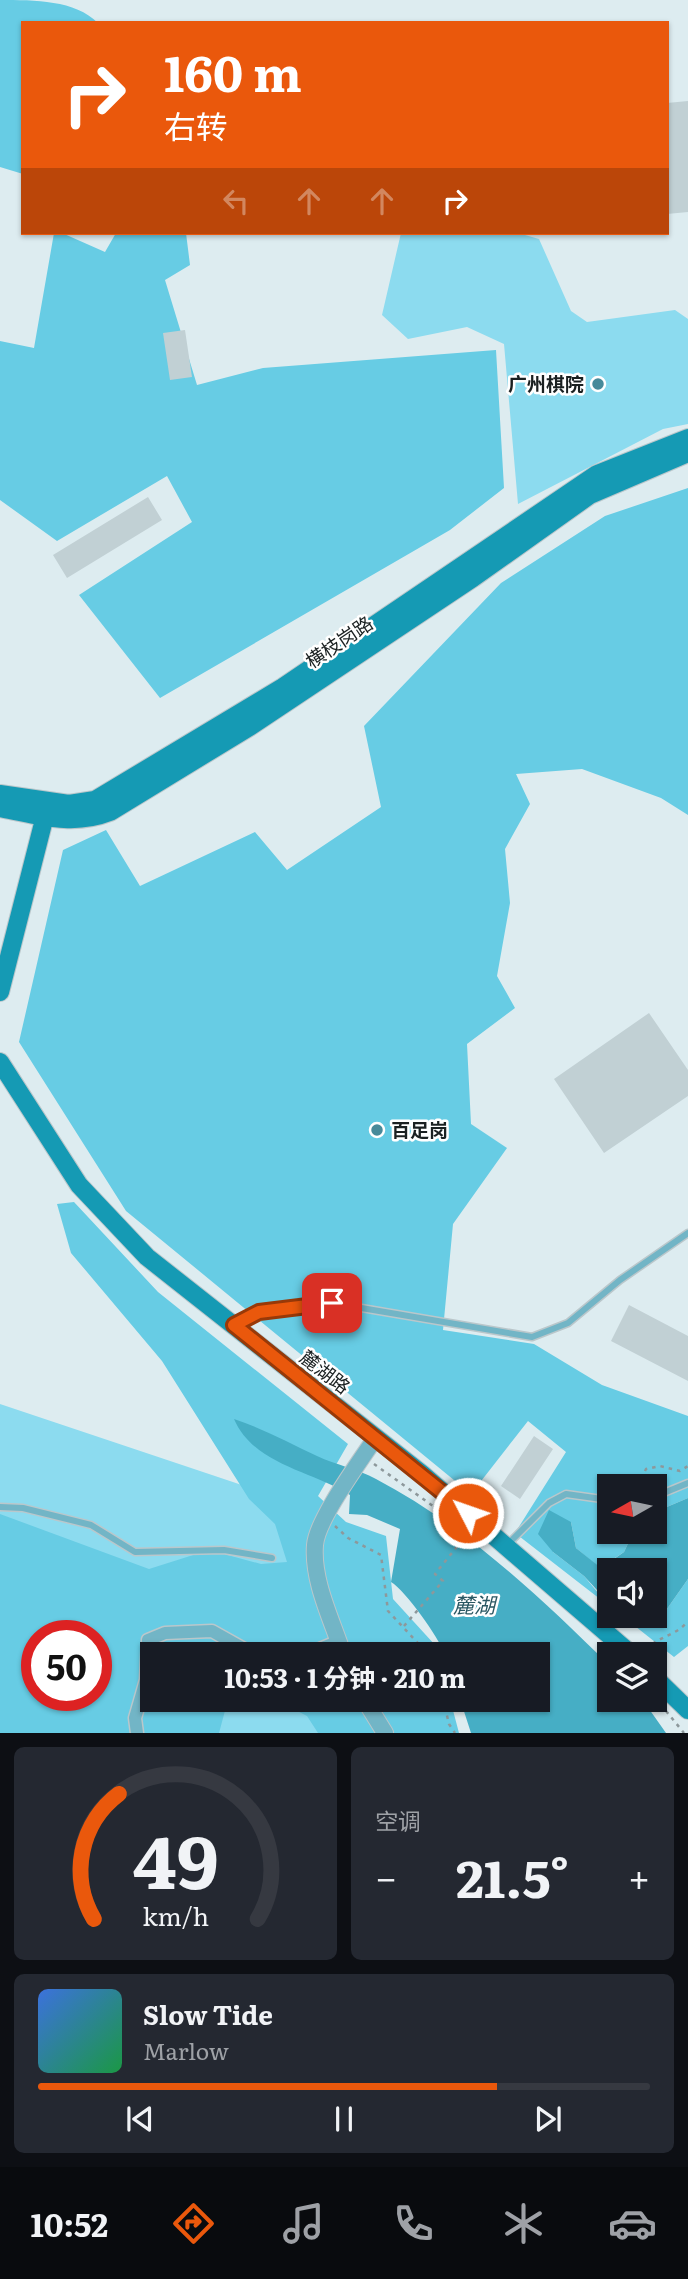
<!DOCTYPE html>
<html lang="zh">
<head>
<meta charset="utf-8">
<style>
  :root { --surface:#171b24; --page:#242831; --text:#f1f3f6; --muted:#9ea1a6; --line:#363941; --accent:#ea580c }
  body { margin:0; font-family:Literata,"Noto Sans SC",serif; background:var(--page); color:var(--text); height:100vh; display:flex; flex-direction:column; font-size:26px; white-space:nowrap }
  * { box-sizing:border-box; margin:0 }
  p { font-size:23px; color:var(--muted) }
  .icon { flex:none; width:38px; height:38px; fill:none; stroke:currentColor; stroke-width:2; stroke-linecap:round; stroke-linejoin:round }
  .map { position:relative; height:1733px; overflow:hidden }
  .panel { display:flex; flex-direction:column; gap:14px; padding:14px; background:#0d0f14; flex:1 }
  .panel>* { flex:none }
  .guide { position:absolute; left:21px; top:21px; width:648px; height:214px; border-radius:0px; box-shadow:0 2px 5px #0004; background:#ea580c; color:#fff; overflow:hidden }
  .needle { width:46px; rotate:261deg }
  .controls { position:absolute; left:597px; top:1474px; display:grid; gap:14px }
  .controls a { display:grid; place-items:center; width:70px; height:70px; border-radius:0px; background:var(--surface); box-shadow:0 2px 5px #0004; font-size:35px }
  .speed { position:absolute; left:21px; top:1620px; display:flex; gap:14px; font-size:35px; font-weight:700; text-align:center }
  .speed>* { display:grid; place-content:center; width:91px; height:91px; border-radius:50%; background:var(--surface); box-shadow:0 2px 5px #0004; line-height:1 }
  .speed .limit { border:10px solid #d22; background:#fff; color:#111 }
  .pin { position:absolute; display:grid; place-items:center; width:60px; height:60px; color:#fff; margin:-30px; border-radius:14px; box-shadow:0 4px 10px #0006 }
  .me { position:absolute; width:77px; margin:-38px; rotate:311deg; stroke-linejoin:round; filter:drop-shadow(0 0 5px #0008) }
  .turn { display:flex; align-items:center; gap:24px; height:147px; padding:0 28px; font-size:32px }
  .turn .icon { width:91px; height:91px; stroke-width:2.5 }
  .turn b { display:block; font-size:49px; line-height:60px }
  .lanes { display:flex; align-items:center; height:66px; padding:0 28px; background:#0003; justify-content:center; gap:35px; direction:ltr }
  .lanes .off { opacity:.35 }
  .big { font-size:52px; font-weight:700; line-height:1.1 }
  .panel .tile { flex:1; display:flex; flex-direction:column; justify-content:center; gap:10px; min-width:0; padding:0 24px; border-radius:10px; background:var(--page) }
  .panel .dial { align-items:center; gap:0 }
  .dial svg { height:182px; overflow:visible; fill:none; stroke:var(--line); stroke-width:7; stroke-linecap:round; text-anchor:middle }
  .dial text { fill:var(--text); stroke:none }
  .song { display:flex; align-items:center; gap:21px }
  .cover { width:84px; height:84px; border-radius:10px; background:linear-gradient(135deg,hsl(220 70% 55%),hsl(140 70% 35%)) }
  .played { height:7px; border-radius:4px; background:linear-gradient(90deg,var(--accent) 75%,var(--line) 75%) }
  .keys { display:flex; justify-content:space-around; direction:ltr }
  .heat { display:flex; justify-content:space-between; align-items:center; font-size:38px; direction:ltr }
  .panel .tiles { flex:1; display:grid; gap:14px; grid-template-columns:1fr 1fr }
  .tile:last-child { grid-column:span 2 }
  .trip { position:absolute; left:140px; top:1642px; width:410px; height:70px; border-radius:0px; background:var(--surface); box-shadow:0 2px 5px #0004; font-weight:700; line-height:70px; text-align:center }
  .tab-bar { display:flex; height:112px; justify-content:space-around; align-items:center; background:#090b0e; color:var(--muted) }
  .tab-bar .icon { width:49px; height:49px }
  .tab-bar .on { color:var(--accent) }
  .tab-bar b { font-size:32px; color:var(--text) }
  .map>svg:first-child { display:block }
</style>
</head>
<body>
<div class="map">
<svg width="688" height="1733" viewBox="0 0 688 1733">
  <rect width="100%" height="100%" fill="#ddecf0"/>
  <!-- green -->
  <path fill="#8cdbef" fill-rule="evenodd" d="M401 233H518L539 239 571 311 587 322 675 310 688 319V424L663 429 518 504 504 344 467 327 408 339 382 315Z
    M0 1404 278 1497 333 1654H152V1699H355L376 1733H0ZM37 1636H96V1696H37Z"/>
  <!-- forest -->
  <path fill="#67cce4" fill-rule="evenodd" d="M0 0C35 0 75 0 98 23H23V174L0 167Z
    M54 233H62L105 252 116 233H186L190 265 165 280 197 385 263 368 496 350 504 488 450 530 160 698 79 595 192 522 167 476 57 541 0 500V341L34 348Z
    M688 488V815L661 798 582 769 516 774 530 804 505 849 510 903 497 976 515 1008 467 1044 471 1124 507 1148 453 1224 443 1330 534 1344 602 1385 688 1416V1498L655 1512 654 1486H609V1531H634L624 1552 600 1568 576 1548 571 1522 553 1552 584 1576 609 1606 515 1533 566 1452 528 1421 471 1494 126 1211 19 1042 63 850 106 830 140 886 255 832 287 870 381 807 364 726 501 583 605 516Z
    M74 1202 158 1292 348 1444 318 1496 346 1522 386 1536 393 1599 435 1645 437 1654H152V1699H253L226 1707 219 1733H0V1514L149 1569 209 1550 261 1564 287 1562 275 1524 249 1499 162 1361 71 1253 57 1204ZM37 1636H96V1696H37Z
    M688 1579V1646L674 1657 621 1615 630 1618 662 1616Z
    M274 1699H450L459 1733H318L307 1716Z"/>
  <!-- water -->
  <path fill="#46aec5" d="M234 1419C264 1429 289 1443 317 1456 336 1465 358 1469 376 1479 464 1525 540 1597 609 1665V1699H642L666 1733H471L460 1699H537V1654H445C438 1637 406 1591 391 1582L400 1529 367 1515 349 1514 350 1495C312 1471 254 1465 234 1419Z
    M688 1498V1579L662 1616 630 1618 626 1615H654V1570H609V1603L584 1576 553 1552 538 1534 549 1510 571 1522 576 1548 601 1568 624 1552 634 1531H654L655 1512Z"/>
  <!-- building -->
  <path fill="#c1d0d4" d="M688 101V212L667 214V103Z
    M185 330 192 377 170 380 163 333Z
    M148 497 162 520 67 578 53 555Z
    M649 1013 688 1070V1096L604 1153 554 1079Z
    M629 1305 688 1336V1381L611 1341Z
    M534 1436 553 1449 520 1499 501 1486Z"/>
  <g fill="none" stroke-linecap="round" stroke-linejoin="round">
    <!-- service casing -->
    <g stroke="#bac7cb" stroke-width="9">
      <path id="service" d="M235 1324 259 1312 332 1303 532 1337 568 1323 620 1280 688 1233
        M654 1497 688 1483
        M0 1507 23 1508 91 1525 135 1552 224 1550 272 1558
        M508 1544 549 1503 566 1494 609 1500"/>
    </g>
    <!-- minor casing -->
    <g stroke="#bac7cb" stroke-width="15">
      <path id="minor" d="M308 1654 339 1641
        M137 1733 135 1718 146 1680 148 1640 165 1633 212 1631 253 1654"/>
    </g>
    <!-- tertiary casing -->
    <g stroke="#bac7cb" stroke-width="18">
      <path id="tertiary" d="M343 1654C332 1620 312 1581 315 1545 317 1519 361 1460 376 1437
        M364 1699 385 1733"/>
    </g>
    <!-- secondary casing -->
    <g stroke="#bac7cb" stroke-width="20">
      <path id="secondary" d="M0 794 69 804 95 800 283 687 597 474 688 438
        M0 808C38 815 72 827 110 812L251 726 473 578 590 495 688 453
        M0 992 47 808
        M0 1062 79 1185 147 1257 422 1474 631 1654
        M654 1677 688 1710"/>
    </g>
    <!-- path -->
    <path stroke="#8d989b" stroke-width="2.5" stroke-dasharray="3.5 5" stroke-linecap="butt" d="M374 1464 440 1511
      M637 1486 646 1469 660 1466 680 1471 688 1466
      M335 1526 348 1538 381 1555 388 1611 428 1654
      M404 1626 443 1581 435 1574 468 1533
      M646 1649C659 1636 676 1636 688 1621
      M443 1699 449 1724 455 1733
      M666 1711 684 1733"/>
    <!-- service -->
    <use href="#service" stroke="#72b5c6" stroke-width="6"/>
    <!-- minor -->
    <use href="#minor" stroke="#72b5c6" stroke-width="12"/>
    <!-- tertiary -->
    <use href="#tertiary" stroke="#72b5c6" stroke-width="16"/>
    <!-- secondary -->
    <use href="#secondary" stroke="#159ab4" stroke-width="18"/>
  </g>
  <g fill="none" stroke-linecap="round" stroke-linejoin="round">
    <!-- route casing -->
    <g stroke="#983908" stroke-width="18">
      <path id="route" d="M332 1303 259 1312 234 1325 468 1513"/>
    </g>
    <!-- route -->
    <use href="#route" stroke="#ea580c" stroke-width="12"/>
  </g>
  <!-- markers -->
  <g fill="#478a9a" stroke="#fff" stroke-width="2.5">
    <circle cx="598" cy="384" r="7"/>
    <circle cx="377" cy="1130" r="7"/>
  </g>
  <g text-anchor="middle" stroke-width="5" stroke-linejoin="round" paint-order="stroke">
    <!-- poi labels -->
    <g font-size="19" font-weight="bold" fill="#1a2021" stroke="#fff" text-anchor="end">
      <text x="584" y="391">广州棋院</text>
      <text x="391" y="1137" text-anchor="start">百足岗</text>
    </g>
    <!-- street labels -->
    <g font-size="19" fill="#1a2021" stroke="#fff">
      <text transform="translate(339 642) rotate(-34)" y="7">横枝岗路</text>
      <text transform="translate(325 1372) rotate(38)" y="7">麓湖路</text>
    </g>
    <!-- water labels -->
    <g font-size="21" font-style="italic" fill="#2b5863" stroke="#fff">
      <text x="474" y="1613">麓湖</text>
    </g>
  </g>
</svg>
<div class="controls">
<a><svg class="needle" viewBox="-14 -14 28 28"><path d="M0-13l5 13h-10z" fill="#e53935"/><path d="M0 13l5-13h-10z" fill="#9ea1a6"/></svg></a>
<a><svg class="icon" aria-label="sound" viewBox="0 0 24 24"><path d="M4 9h4l5-4v14l-5-4H4zM17 9q2 3 0 6"/></svg></a>
<a><svg class="icon" aria-label="layers" viewBox="0 0 24 24"><path d="M12 4l9 5-9 5-9-5zM3 14l9 5 9-5"/></svg></a>
</div>
<div class="speed"><div class="limit">50</div></div>
<div class="pin" style="left:332px;top:1303px;background:#d93025"><svg class="icon" aria-label="arrive" viewBox="0 0 24 24"><path d="M6 21V4h12l-3 4 3 4H6"/></svg></div>
<svg class="me" style="left:468px;top:1513px" viewBox="-20 -20 40 40"><circle r="17" fill="#ea580c" stroke="#fff" stroke-width="3"/><path d="M0-11L8 9 0 5-8 9z" fill="#fff"/></svg>
<div class="trip">10:53 · 1 分钟 · 210 m</div>
<div class="guide">
<div class="turn"><svg class="icon" aria-label="right" viewBox="0 0 24 24"><path d="M7 20v-9h11M14 6l5 5-5 5"/></svg><div><b>160 m</b>右转</div></div>
<div class="lanes"><svg class="icon off" aria-label="left" viewBox="0 0 24 24"><path d="M17 20v-9H6M10 6l-5 5 5 5"/></svg><svg class="icon off" aria-label="ahead" viewBox="0 0 24 24"><path d="M12 20V5M6 11l6-6 6 6"/></svg><svg class="icon off" aria-label="ahead" viewBox="0 0 24 24"><path d="M12 20V5M6 11l6-6 6 6"/></svg><svg class="icon" aria-label="right" viewBox="0 0 24 24"><path d="M7 20v-9h11M14 6l5 5-5 5"/></svg></div>
</div>
</div>
<section class="panel">
<div class="tiles">
<div class="tile dial"><svg viewBox="0 0 100 80">
<path d="M14 69A42 42 0 1 1 86 69"/>
<path d="M14 69A42 42 0 0 1 25 14" stroke="#ea580c"/>
<text x="50" y="56" font-size="32" font-weight="700">49</text>
<text x="50" y="72" font-size="11">km/h</text>
</svg></div>
<div class="tile"><p>空调</p>
<div class="heat"><a>−</a><b class="big">21.5°</b><a>+</a></div>
</div>
<div class="tile">
<div class="song"><i class="cover"></i><div><b>Slow Tide</b><p>Marlow</p></div></div>
<div class="played"></div>
<div class="keys"><svg class="icon" aria-label="previous" viewBox="0 0 24 24"><path d="M18 5L8 12l10 7zM5 5v14"/></svg><svg class="icon" aria-label="pause" viewBox="0 0 24 24"><path d="M8 5v14M16 5v14"/></svg><svg class="icon" aria-label="next" viewBox="0 0 24 24"><path d="M6 5l10 7-10 7zM19 5v14"/></svg></div>
</div>
</div>
</section>
<nav class="tab-bar">
<b>10:52</b>
<svg class="icon on" aria-label="directions" viewBox="0 0 24 24"><path d="M12 3l9 9-9 9-9-9zM9 14v-3h6M13 9l2 2-2 2"/></svg>
<svg class="icon" aria-label="music" viewBox="0 0 24 24"><path d="M9 18V5l10-2v13"/><circle cx="6" cy="18" r="3"/><circle cx="16" cy="16" r="3"/></svg>
<svg class="icon" aria-label="phone" viewBox="0 0 24 24"><path d="M5 4h4l2 5-3 2q2 4 5 5l2-3 5 2v4C11 20 4 13 5 4z"/></svg>
<svg class="icon" aria-label="climate" viewBox="0 0 24 24"><path d="M12 3v18M4 7l16 10M4 17L20 7"/></svg>
<svg class="icon" aria-label="car" viewBox="0 0 24 24"><path d="M5 17H2v-5l4-1 3-4h7l3 4 3 1v5h-3M9 17h6M6 11h13"/><circle cx="7" cy="17" r="2"/><circle cx="17" cy="17" r="2"/></svg>
</nav>
</body>
</html>
